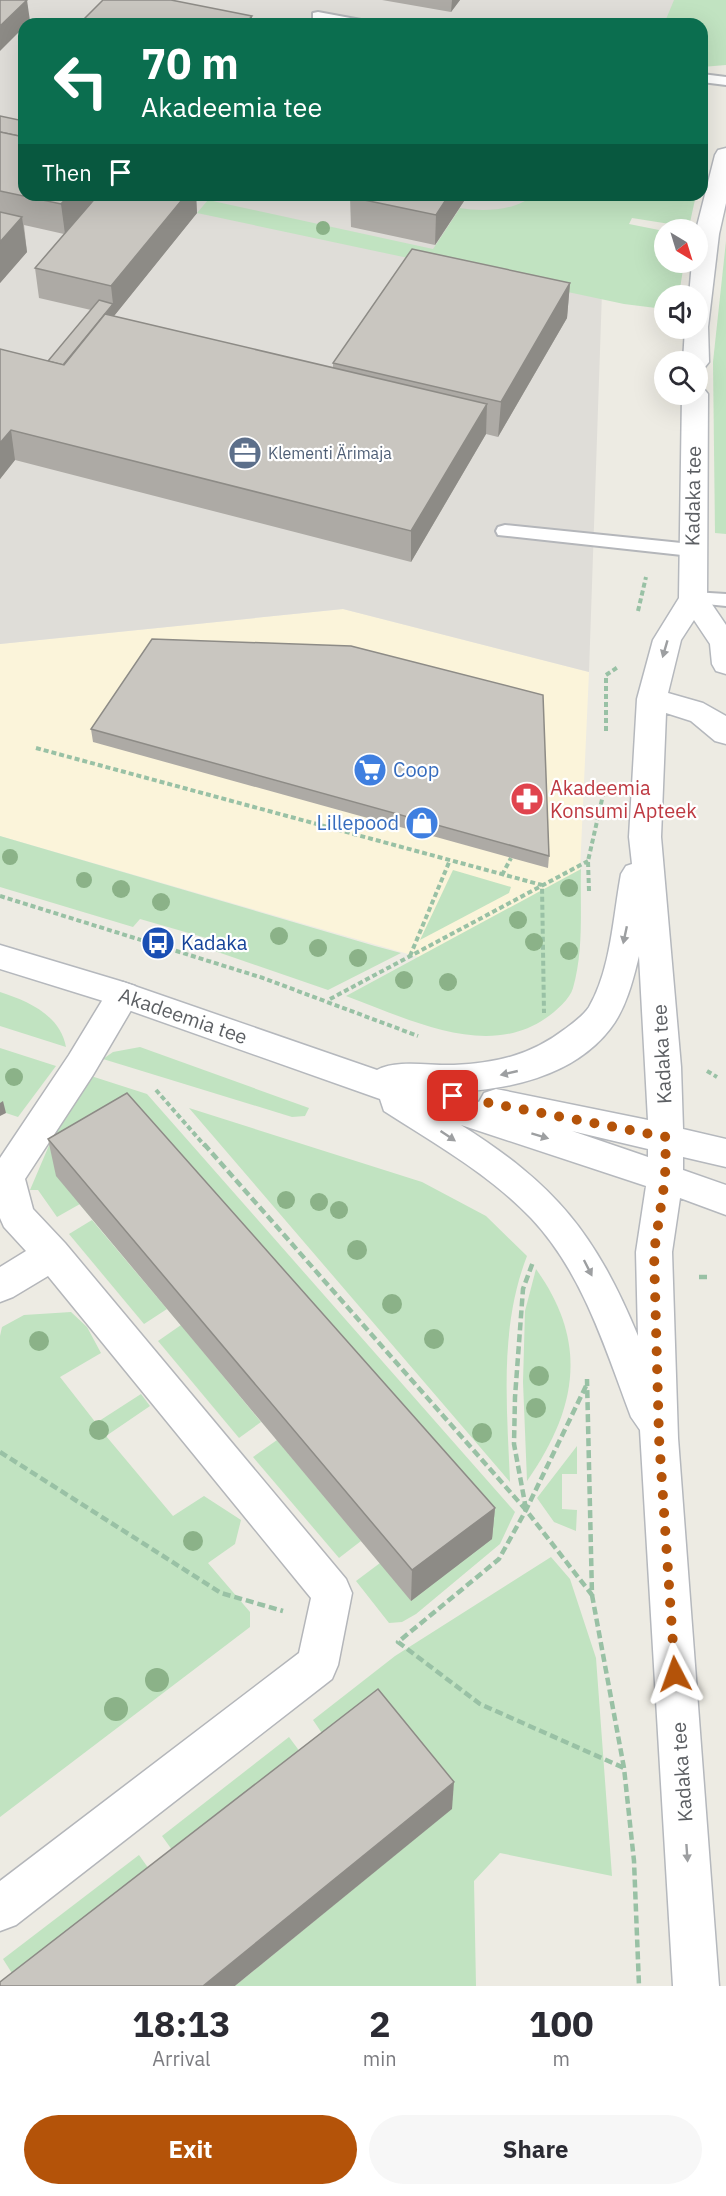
<!DOCTYPE html>
<html lang="en">
<head>
<meta charset="utf-8">
<style>
	body { margin:0; font-family:"IBM Plex Sans",sans-serif; background:#f7f7f7; color:#2b2b33; height:100vh; display:flex; flex-direction:column; font-size:22px; white-space:nowrap }
	* { box-sizing:border-box; margin:0 }
	p { font-size:20px; color:#7c7c81 }
	.icon { flex:none; width:33px; height:33px; fill:none; stroke:currentColor; stroke-width:2; stroke-linecap:round; stroke-linejoin:round }
	.map { position:relative; height:1986px; overflow:hidden }
	.panel { display:flex; flex-direction:column; background:#fff; flex:1 }
	.panel>* { flex:none }
	.guide { position:absolute; left:18px; top:18px; width:690px; height:183px; border-radius:18px; box-shadow:0 6px 24px #0002; background:#0b6e4f; color:#fff; overflow:hidden }
	.needle { width:39px; rotate:142deg }
	.tools { position:absolute; left:654px; top:219px; display:grid; gap:12px }
	.tools a { display:grid; place-items:center; width:54px; height:54px; border-radius:50%; background:#fff; box-shadow:0 6px 24px #0002; font-size:30px }
	.pin { position:absolute; display:grid; place-items:center; width:51px; height:51px; color:#fff; margin:-26px; border-radius:12px; box-shadow:0 3px 9px #0006 }
	.me { position:absolute; width:66px; margin:-33px; rotate:356deg; stroke-linejoin:round; filter:drop-shadow(0 0 4px #0008) }
	.turn { display:flex; align-items:center; gap:21px; height:126px; padding:0 24px; font-size:27px }
	.turn .icon { width:78px; height:78px; stroke-width:2.5 }
	.turn b { display:block; font-size:42px; line-height:51px }
	.then { display:flex; align-items:center; height:57px; padding:0 24px; background:#0003; gap:12px; font-size:22px }
	.eta { display:flex; justify-content:space-evenly; align-items:center; height:102px; text-align:center }
	.eta b { font-size:36px; font-weight:700; line-height:42px }
	.action { display:flex; gap:12px; margin-top:auto; padding:12px 24px }
	.action a { flex:1; height:69px; border-radius:36px; background:#b45309; color:#fff; font-size:24px; font-weight:700; line-height:69px; text-align:center }
	.action a+a { background:#f7f7f7; color:#2b2b33 }
	.map>svg:first-child { display:block }
	.commercial { fill:#fbf4da }
	.industrial { fill:#dfddd8 }
	.green { fill:#c1e3c1 }
	.lines { fill:none; stroke-linecap:round; stroke-linejoin:round }
	.service-casing { stroke:#b4b6ba; stroke-width:4 }
	.minor-casing { stroke:#b4b6ba; stroke-width:3 }
	.secondary-casing { stroke:#b5b8bd; stroke-width:3 }
	.path-far1 { stroke:#99c1a5; stroke-width:4; stroke-dasharray:5 3; stroke-linecap:butt }
	.path { stroke:#99c1a5; stroke-width:4.5; stroke-dasharray:8 4; stroke-linecap:butt }
	.service { fill:#fff; fill-rule:evenodd }
	.minor { fill:#fff; fill-rule:evenodd }
	.secondary { fill:#fff; fill-rule:evenodd }
	.tree { fill:#8bb288 }
	.wall { fill:#adaaa5 }
	.shaded-wall { fill:#8d8b86 }
	.building { fill:#c9c6c0; stroke:#8d8b86; stroke-width:1.5 }
	.oneway { fill:#9d9fa1 }
	.route { stroke:#b45309; stroke-width:10; stroke-dasharray:0 18 }
	.labels { text-anchor:middle; stroke-width:4.5; stroke-linejoin:round; paint-order:stroke }
	.far-service-label { font-size:16px; fill:#4e5e75; stroke:#fff; text-anchor:start }
	.street-label { font-size:20px; fill:#5c5f63; stroke:#fff }
	.shop-label { font-size:20px; fill:#366cbe; stroke:#fff; text-anchor:start }
	.health-label { font-size:20px; fill:#be3a42; stroke:#fff; text-anchor:start }
	.transit-label { font-size:20px; fill:#164399; stroke:#fff; text-anchor:start }
</style>
</head>
<body>
<div class="map">
<svg width="726" height="1986" viewBox="0 0 726 1986">
	<rect width="100%" height="100%" fill="#edebe3"/>
	<polygon class="commercial" points="343,609 589,672 578,915 467,971 0,836 0,644"/>
	<polygon class="industrial" points="0,0 716,0 702,24 24,24 24,195 640,195 602,292 589,672 343,609 0,644"/>
	<g class="green">
		<polygon points="674,0 726,0 726,65 702,67 702,24 664,24"/>
		<path d="M533,195H696L689,227L632,218L629,224L664,231V262L684,263L679,295L664,296V309L624,304L197,213L208,200L433,249L460,208C482,212 517,211 533,195Z"/>
		<polygon points="726,241 726,534 715,533 713,362"/>
		<polygon points="0,836 375,946 401,953 328,990 209,949 213,940 140,919 133,927 0,887"/>
		<path d="M581,869C580,908 584,950 573,988C570,999 556,1011 546,1018C486,1060 407,1018 346,996Z"/>
		<polygon points="453,870 511,887 509,893 420,940"/>
		<path d="M0,992C28,1001 60,1015 66,1047L0,1026Z"/>
		<polygon points="140,1047 309,1108 305,1116 292,1117 103,1059 113,1052"/>
		<polygon points="0,1048 56,1066 18,1117 6,1113 0,1106"/>
		<polygon points="91,1076 147,1094 515,1512 500,1544 416,1614 402,1622 389,1623 356,1581 380,1563 56,1176 80,1204 57,1217 38,1190 30,1190 53,1136"/>
		<path d="M189,1108L422,1182L486,1216L527,1256C499,1328 507,1407 510,1482Z"/>
		<polygon points="92,1220 167,1309 144,1324 69,1234"/>
		<path d="M536,1269C589,1343 577,1409 527,1481L523,1382L525,1311Z"/>
		<polygon points="71,1312 87,1327 101,1353 60,1377 96,1423 141,1394 150,1406 106,1436 173,1516 204,1496 241,1520 235,1544 208,1563 250,1612 250,1627 0,1817 0,1336 2,1327 24,1315"/>
		<polygon points="181,1325 261,1422 239,1438 158,1341"/>
		<polygon points="277,1440 361,1541 339,1558 253,1457"/>
		<polygon points="577,1446 577,1474 562,1474 562,1509 577,1510 576,1531 554,1522 537,1498"/>
		<polygon points="551,1557 570,1579 596,1658 612,1876 500,1853 474,1881 476,1986 235,1986 451,1809 334,1751 313,1720 395,1656"/>
		<polygon points="289,1737 312,1768 185,1868 162,1836"/>
		<polygon points="139,1855 161,1886 20,1986 3,1959"/>
	</g>
	<g class="lines">
		<defs>
			<g id="service">
				<polygon points="318,12 361,20 368,24 338,24 313,19 313,13"/>
				<polygon points="702,74 726,77 726,85 702,82"/>
				<polygon points="505,525 691,544 698,546 700,550 698,554 691,556 498,535 496,531 498,527"/>
				<polygon points="693,592 726,594 726,606 686,602 683,598 686,594"/>
			</g>
			<polygon id="minor" points="123,982 135,986 140,995 93,1075 25,1179 33,1209 65,1243 346,1579 352,1593 338,1665 332,1679 16,1925 0,1931 0,1881 299,1653 311,1598 48,1276 13,1297 0,1302 0,1267 26,1251 4,1227 0,1218 0,1158 69,1055 111,986"/>
			<g id="secondary">
				<polygon points="726,148 726,203 719,234 708,327 709,362 705,367 698,369 698,362 683,362 685,328 698,328 698,296 689,296 692,262 698,262 696,230 715,155 718,150"/>
				<path d="M698,387L704,389L708,394L707,597L726,625V674L716,671L712,664L710,644L694,620L681,640L668,693L703,703L726,716V744L715,741L691,721L666,713L661,837L681,1067L683,1129L726,1139V1167L683,1157V1170L726,1185V1215L680,1198L672,1252L678,1438L719,1986H673L640,1430L631,1417C605,1348 583,1273 531,1218C489,1174 435,1144 384,1111L380,1099L100,1000L0,969V945L120,981L377,1070C397,1059 431,1066 454,1065C497,1063 531,1055 565,1029C573,1023 583,1016 589,1007C611,969 613,917 621,874L626,866L632,864L629,837L637,699L653,640L679,598L682,394H698ZM639,956L648,1120L496,1089L484,1093L479,1102L448,1092C505,1091 573,1077 610,1029C626,1009 633,980 639,956ZM461,1125L646,1186L636,1252L638,1336C595,1233 556,1185 461,1125ZM572,1131L648,1149V1157Z"/>
			</g>
		</defs>
		<use href="#service" class="service-casing"/>
		<use href="#minor" class="minor-casing"/>
		<use href="#secondary" class="secondary-casing"/>
		<g class="path-far1">
			<polyline points="638,611 646,577"/>
			<polyline points="606,731 606,675 618,667"/>
			<polyline points="36,748 542,885 544,1013"/>
			<polyline points="502,875 511,858"/>
			<polyline points="589,891 588,861 603,795"/>
			<polyline points="0,896 263,978 418,1036"/>
			<polyline points="410,956 450,860"/>
			<polyline points="330,999 588,861"/>
			<polyline points="707,1071 717,1077"/>
			<polyline points="156,1090 205,1146"/>
		</g>
		<g class="path">
			<polyline points="204,1144 526,1510 592,1595 587,1379"/>
			<polyline points="699,1277 710,1277"/>
			<polyline points="586,1386 526,1510 499,1559 398,1642 480,1704 624,1768"/>
			<polyline points="0,1452 221,1593 283,1611"/>
			<polyline points="526,1509 514,1444 515,1397 523,1289 533,1262"/>
			<polyline points="592,1595 624,1768 634,1861 639,1986"/>
		</g>
		<use href="#service" class="service"/>
		<use href="#minor" class="minor"/>
		<use href="#secondary" class="secondary"/>
	</g>
	<g class="tree">
		<circle cx="323" cy="228" r="7"/>
		<circle cx="10" cy="857" r="8"/>
		<circle cx="84" cy="880" r="8"/>
		<circle cx="569" cy="888" r="9"/>
		<circle cx="121" cy="889" r="9"/>
		<circle cx="161" cy="902" r="9"/>
		<circle cx="518" cy="920" r="9"/>
		<circle cx="279" cy="936" r="9"/>
		<circle cx="534" cy="942" r="9"/>
		<circle cx="318" cy="948" r="9"/>
		<circle cx="569" cy="951" r="9"/>
		<circle cx="358" cy="958" r="9"/>
		<circle cx="404" cy="980" r="9"/>
		<circle cx="448" cy="982" r="9"/>
		<circle cx="14" cy="1077" r="9"/>
		<circle cx="286" cy="1200" r="9"/>
		<circle cx="319" cy="1202" r="9"/>
		<circle cx="339" cy="1210" r="9"/>
		<circle cx="357" cy="1250" r="10"/>
		<circle cx="392" cy="1304" r="10"/>
		<circle cx="434" cy="1339" r="10"/>
		<circle cx="39" cy="1341" r="10"/>
		<circle cx="539" cy="1376" r="10"/>
		<circle cx="536" cy="1408" r="10"/>
		<circle cx="99" cy="1430" r="10"/>
		<circle cx="482" cy="1433" r="10"/>
		<circle cx="193" cy="1541" r="10"/>
		<circle cx="157" cy="1680" r="12"/>
		<circle cx="116" cy="1709" r="12"/>
	</g>
	<g class="wall">
		<polygon points="382,0 460,0 451,12"/>
		<polygon points="0,116 24,195 196,195 197,213 114,316 333,368 333,363 570,283 567,318 498,437 486,434 411,562 15,460 0,479 0,349 48,361 91,310 39,298 35,268 64,234 24,225 27,252 0,283"/>
		<polygon points="468,195 435,245 351,227 350,197"/>
		<polygon points="91,729 549,856 548,868 93,742"/>
		<polygon points="48,1139 495,1508 492,1539 411,1601 56,1176"/>
	</g>
	<g class="shaded-wall">
		<polygon points="27,0 30,21 27,24 24,24 24,27 0,51 0,26"/>
		<polygon points="452,0 460,0 451,12"/>
		<polygon points="252,16 252,24 245,24"/>
		<polygon points="69,195 99,195 65,234 61,204"/>
		<polygon points="186,195 196,195 197,213 114,316 51,379 113,304 111,286"/>
		<polygon points="449,195 468,195 435,245 436,215"/>
		<polygon points="22,217 27,252 0,283 0,242"/>
		<polygon points="570,283 567,318 498,437 501,402"/>
		<polygon points="487,404 486,434 411,562 411,531"/>
		<polygon points="11,430 15,460 0,479 0,443"/>
		<polygon points="3,1101 6,1113 0,1116 0,1103"/>
		<polygon points="495,1508 492,1539 411,1601 412,1570"/>
		<polygon points="454,1782 452,1809 235,1986 203,1986"/>
	</g>
	<g class="building">
		<polygon points="0,0 27,0 0,26"/>
		<polygon points="103,0 171,0 252,16 245,24 79,24"/>
		<polygon points="0,116 24,121 24,137 0,132"/>
		<polygon points="0,132 24,137 24,195 69,195 61,204 0,191"/>
		<polygon points="98,195 186,195 111,286 35,268"/>
		<polygon points="352,195 449,195 436,215 350,197"/>
		<polygon points="0,212 22,217 0,242"/>
		<polygon points="412,249 570,283 501,402 333,363"/>
		<polygon points="99,300 113,304 63,365 48,361"/>
		<polygon points="105,314 487,404 411,531 11,430 0,443 0,349 64,365"/>
		<polygon points="152,639 351,646 543,695 549,856 91,729"/>
		<polygon points="127,1093 495,1508 412,1570 48,1139"/>
		<polygon points="378,1689 454,1782 203,1986 0,1986 0,1982"/>
	</g>
	<defs><path id="oneway-solid" d="M-6-.8H1V-3.2L6.5 0L1 3.2V.8H-6Z" transform="scale(1.5)"/></defs>
	<g class="oneway">
		<use href="#oneway-solid" transform="translate(665 649) rotate(106)"/>
		<use href="#oneway-solid" transform="translate(625 935) rotate(102)"/>
		<use href="#oneway-solid" transform="translate(509 1073) rotate(167)"/>
		<use href="#oneway-solid" transform="translate(448 1136) rotate(34)"/>
		<use href="#oneway-solid" transform="translate(540 1136) rotate(17)"/>
		<use href="#oneway-solid" transform="translate(588 1268) rotate(63)"/>
		<use href="#oneway-solid" transform="translate(687 1853) rotate(86)"/>
	</g>
	<g class="lines">
		<polyline class="route" points="453,1096 666,1137 665,1179 654,1252 659,1438 675,1674"/>
	</g>
	<defs>
		<symbol id="office-disc" viewBox="-11 -11 22 22"><circle r="9.5" fill="#5c6f8a" stroke="#fff"/><path d="M-6-3h4V-5.5h4V-3h4V5H-6ZM-1-4.5V-3h2v-1.5ZM-6 0V1H6V0Z" fill="#fff"/></symbol>
		<symbol id="supermarket-disc" viewBox="-11 -11 22 22"><circle r="9.5" fill="#3f7fe0" stroke="#fff"/><path d="M-6-5.5h2.5l.6 2H6L4.5 2H-2.5L-4.4-4H-6ZM-1.5 3.2a1.3 1.3 0 1 0 .1 0ZM3 3.2a1.3 1.3 0 1 0 .1 0Z" fill="#fff"/></symbol>
		<symbol id="pharmacy-disc" viewBox="-11 -11 22 22"><circle r="9.5" fill="#e0444e" stroke="#fff"/><path d="M-2-6h4v4h4v4h-4v4h-4v-4h-4v-4h4Z" fill="#fff"/></symbol>
		<symbol id="shop-disc" viewBox="-11 -11 22 22"><circle r="9.5" fill="#3f7fe0" stroke="#fff"/><path d="M-5-2.5h2.3a2.7 3.5 0 0 1 5.4 0H5L5.5 6h-11ZM-1.5-2.5h3a1.5 2.3 0 0 0-3 0Z" fill="#fff"/></symbol>
		<symbol id="bus-disc" viewBox="-11 -11 22 22"><circle r="9.5" fill="#1a4fb4" stroke="#fff"/><path d="M-5-6H5V4H4V6H2V4H-2V6H-4V4H-5ZM-3.5-4V0h7V-4ZM-3.5 1.2v1.5H-2V1.2ZM2 1.2v1.5H3.5V1.2Z" fill="#fff"/></symbol>
	</defs>
	<g fill-rule="evenodd">
		<use href="#office-disc" x="226" y="434" width="38" height="38"/>
		<use href="#supermarket-disc" x="351" y="751" width="38" height="38"/>
		<use href="#pharmacy-disc" x="508" y="780" width="38" height="38"/>
		<use href="#shop-disc" x="403" y="804" width="38" height="38"/>
		<use href="#bus-disc" x="139" y="924" width="38" height="38"/>
	</g>
	<g class="labels">
		<g class="far-service-label">
			<text x="268" y="459">Klementi Ärimaja</text>
		</g>
		<g class="street-label">
			<text transform="translate(693 496) rotate(-89)" y="7">Kadaka tee</text>
			<text transform="translate(183 1016) rotate(19)" y="7">Akadeemia tee</text>
			<text transform="translate(662 1054) rotate(-93)" y="7">Kadaka tee</text>
			<text transform="translate(682 1772) rotate(-94)" y="7">Kadaka tee</text>
		</g>
		<g class="shop-label">
			<text x="393" y="777">Coop</text>
			<text x="399" y="830" text-anchor="end">Lillepood</text>
		</g>
		<g class="health-label">
			<text x="550" y="795">Akadeemia<tspan x="550" dy="23">Konsumi Apteek</tspan></text>
		</g>
		<g class="transit-label">
			<text x="181" y="950">Kadaka</text>
		</g>
	</g>
</svg>
<div class="tools">
<a><svg class="needle" viewBox="-14 -14 28 28"><path d="M0-13l5 13h-10z" fill="#e53935"/><path d="M0 13l5-13h-10z" fill="#7c7c81"/></svg></a>
<a><svg class="icon" aria-label="sound" viewBox="0 0 24 24"><path d="M4 9h4l5-4v14l-5-4H4zM17 9q2 3 0 6"/></svg></a>
<a><svg class="icon" aria-label="search" viewBox="0 0 24 24"><circle cx="10" cy="10" r="6"/><path d="M15 15l6 6"/></svg></a>
</div>
<div class="pin" style="left:453px;top:1096px;background:#d93025"><svg class="icon" aria-label="arrive" viewBox="0 0 24 24"><path d="M6 21V4h12l-3 4 3 4H6"/></svg></div>
<svg class="me" style="left:675px;top:1674px" viewBox="-20 -20 40 40"><path d="M0-17L14 15 0 8-14 15z" fill="#b45309" stroke="#fff" stroke-width="4"/></svg>
<div class="guide">
<div class="turn"><svg class="icon" aria-label="left" viewBox="0 0 24 24"><path d="M17 20v-9H6M10 6l-5 5 5 5"/></svg><div><b>70 m</b>Akadeemia tee</div></div>
<div class="then">Then<svg class="icon" aria-label="arrive" viewBox="0 0 24 24"><path d="M6 21V4h12l-3 4 3 4H6"/></svg></div>
</div>
</div>
<section class="panel">
<div class="eta">
<div><b>18:13</b><p>Arrival</p></div>
<div><b>2</b><p>min</p></div>
<div><b>100</b><p>m</p></div>
</div>
<div class="action"><a>Exit</a><a>Share</a></div>
</section>
</body>
</html>
